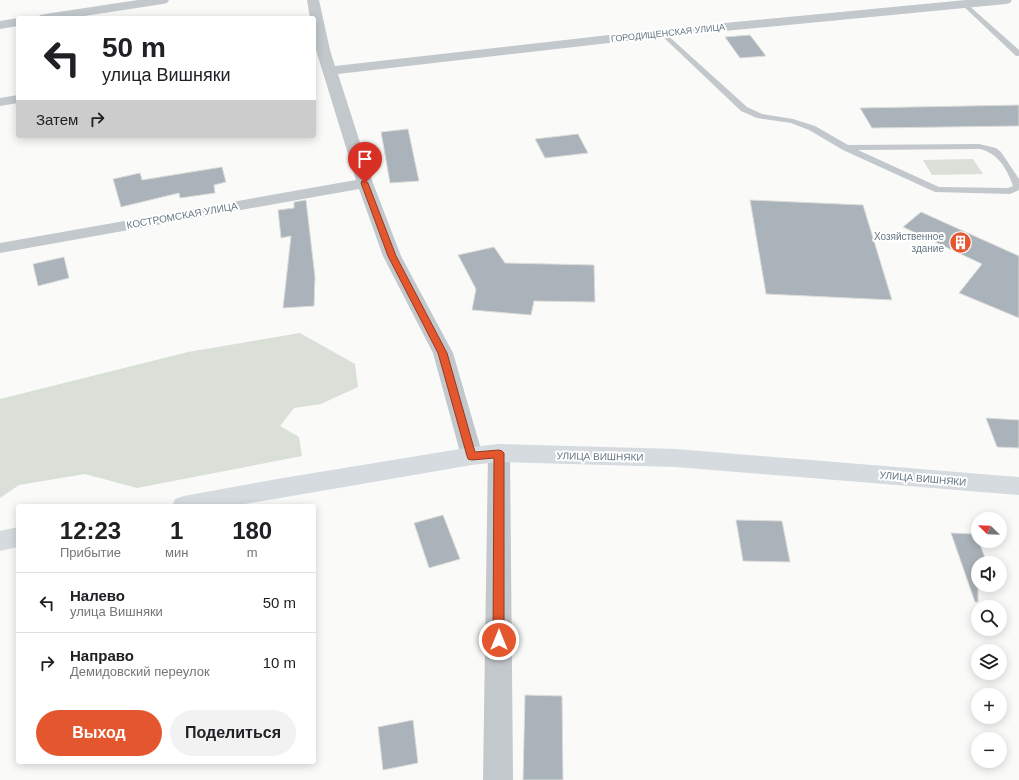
<!DOCTYPE html>
<html lang="ru">
<head>
<meta charset="utf-8">
<style>
	body { margin:0; font-family:Helvetica,sans-serif; background:#f2f2f2; color:#202124; height:100vh; display:flex; flex-direction:column; font-size:15px; white-space:nowrap }
	* { box-sizing:border-box; margin:0 }
	p { font-size:13px; color:#757577 }
	.icon { flex:none; width:22px; height:22px; fill:none; stroke:currentColor; stroke-width:2; stroke-linecap:round; stroke-linejoin:round }
	.map { position:relative; flex:1; overflow:hidden }
	.drawer { position:absolute; left:16px; top:504px; width:300px; height:260px; display:flex; flex-direction:column; background:#fff; border-radius:4px; box-shadow:0 2px 10px #0003 }
	.drawer>* { flex:none }
	.banner { position:absolute; left:16px; top:16px; width:300px; height:122px; border-radius:4px; box-shadow:0 2px 10px #0003; background:#fff; color:#202124; overflow:hidden }
	.needle { width:26px; rotate:293deg }
	.buttons { position:absolute; left:971px; top:512px; display:grid; gap:8px }
	.buttons a { display:grid; place-items:center; width:36px; height:36px; border-radius:50%; background:#fff; box-shadow:0 2px 10px #0003; font-size:20px }
	.pin { position:absolute; display:grid; place-items:center; width:34px; height:34px; color:#fff; margin:-41px -17px; border-radius:50% 50% 50% 0; rotate:-45deg; box-shadow:0 0 4px #0007 }
	.pin .icon { rotate:45deg }
	.me { position:absolute; width:44px; margin:-22px; rotate:0deg; stroke-linejoin:round; filter:drop-shadow(0 0 3px #0008) }
	.turn { display:flex; align-items:center; gap:14px; height:84px; padding:0 20px; font-size:18px }
	.turn .icon { width:52px; height:52px; stroke-width:2.5 }
	.turn b { display:block; font-size:28px; line-height:34px }
	.then { display:flex; align-items:center; height:38px; padding:0 20px; background:#0003; gap:8px; font-size:15px }
	.eta { display:flex; justify-content:space-evenly; align-items:center; height:68px; text-align:center }
	.eta b { font-size:24px; font-weight:800; line-height:28px }
	.action { display:flex; gap:8px; margin-top:auto; padding:8px 20px }
	.action a { flex:1; height:46px; border-radius:24px; background:#e4572e; color:#fff; font-size:16px; font-weight:800; line-height:46px; text-align:center }
	.action a+a { background:#f2f2f2; color:#202124 }
	ul { padding:0; list-style:none }
	li { display:flex; align-items:center; gap:12px; height:60px; padding:0 20px; border-top:1px solid #e0e0e0 }
	li div { flex:1 }
	li b { display:block; font-size:15px }
	li em { font-style:normal }
	.map>svg:first-child { display:block }
	.green { fill:#dadfd7 }
	.building { fill:#aab3b9; stroke:#dcdcda }
	.lines { fill:none; stroke-linecap:round; stroke-linejoin:round }
	.lane { fill:#c3c8cc; fill-rule:evenodd }
	.street { fill:#c3c8cc; fill-rule:evenodd }
	.secondary { fill:#d6dbdf; fill-rule:evenodd }
	.route { fill:#e4572e; stroke:#94391e }
	.labels { text-anchor:middle; stroke-width:4; stroke-linejoin:round; paint-order:stroke }
	.far-street-label { font-size:9px; fill:#657683; stroke:#fff }
	.street-label { font-size:10px; fill:#657683; stroke:#fff }
	.poi-label { font-size:10px; fill:#657683; stroke:#fff; text-anchor:end }
</style>
</head>
<body>
<div class="map">
<svg width="1019" height="780" viewBox="0 0 1019 780">
	<rect width="100%" height="100%" fill="#fafaf8"/>
	<g class="green">
		<polygon points="973,159 983,174 932,175 923,160"/>
		<polygon points="300,333 355,364 358,387 321,404 294,408 280,426 299,437 302,456 137,488 85,474 19,485 0,498 0,399 188,352"/>
	</g>
	<g class="building">
		<polygon points="750,35 766,56 740,58 725,37"/>
		<polygon points="1019,105 1019,126 872,128 860,108"/>
		<polygon points="408,129 419,181 390,183 381,132"/>
		<polygon points="578,134 588,153 545,158 535,139"/>
		<polygon points="222,167 226,182 214,185 215,193 180,198 179,193 121,207 113,179 140,173 142,180"/>
		<polygon points="306,200 315,277 314,306 283,308 291,236 281,238 278,210 294,208 294,202"/>
		<polygon points="750,200 863,205 892,300 766,294"/>
		<polygon points="921,212 1019,256 1019,318 959,293 982,264 903,227"/>
		<polygon points="494,247 505,263 594,265 595,302 534,301 531,315 472,310 476,289 458,255"/>
		<polygon points="64,257 69,278 38,286 33,264"/>
		<polygon points="986,418 1019,420 1019,448 997,447"/>
		<polygon points="443,515 460,559 429,568 414,523"/>
		<polygon points="736,520 782,521 790,562 743,561"/>
		<polygon points="951,533 976,534 987,563 978,563 978,602 975,602"/>
		<polygon points="525,695 562,696 563,780 523,780"/>
		<polygon points="413,720 418,763 383,770 378,727"/>
	</g>
	<g class="lines">
		<g class="lane">
			<polygon points="962,3 966,3 1019,50 1019,56 1016,56 962,5"/>
			<path d="M662,31L664,32L747,107L762,114L793,119L815,126L848,145L979,144L996,148L1001,152L1019,179V190L1010,194L935,192L843,150L809,130L791,123L757,118L741,111L660,34L658,33ZM980,149C999,154 1007,169 1013,186L1008,188L939,187L858,150Z"/>
		</g>
		<g class="street">
			<polygon points="138,0 169,0 167,3 163,4 71,18 38,18 40,15 45,14"/>
			<polygon points="307,0 319,0 330,50 335,66 662,29 966,0 1012,0 1010,3 1006,4 662,37 338,74 373,183 401,256 453,353 483,456 480,462 472,464 464,462 461,456 433,353 383,256 359,189 0,253 0,243 356,180 316,50 314,39 314,18 310,18"/>
			<polygon points="18,18 18,26 0,29 0,21"/>
			<polygon points="18,95 18,103 0,106 0,98"/>
			<polygon points="499,445 507,447 510,453 513,780 483,780 488,453 491,447"/>
		</g>
		<g class="secondary">
			<polygon points="499,444 676,449 1019,477 1019,495 676,467 499,462 472,465 233,506 172,506 175,499 184,496 277,479 472,447"/>
			<polygon points="18,527 18,547 0,551 0,531"/>
		</g>
	</g>
	<polygon class="route" points="362,181 365,181 368,183 396,256 447,353 475,452 499,450 502,451 504,453 504,640 503,644 499,645 495,644 493,640 494,458 472,460 468,459 467,456 438,353 388,256 361,183"/>
	<defs>
		<symbol id="building-disc" viewBox="-11 -11 22 22"><circle r="9.5" fill="#e4572e" stroke="#fff"/><path d="M-4-6H4V6H1V3H-1V6H-4ZM-2.5-4.3h1.7v1.8h-1.7ZM.8-4.3h1.7v1.8H.8ZM-2.5-1h1.7V.8h-1.7ZM.8-1h1.7V.8H.8Z" fill="#fff"/></symbol>
	</defs>
	<g fill-rule="evenodd">
		<use href="#building-disc" x="948" y="230" width="25" height="25"/>
	</g>
	<g class="labels">
		<g class="far-street-label">
			<text transform="translate(668 33) rotate(-6)" y="3">ГОРОДИЩЕНСКАЯ УЛИЦА</text>
		</g>
		<g class="street-label">
			<text transform="translate(182 215) rotate(-10)" y="4">КОСТРОМСКАЯ УЛИЦА</text>
			<text transform="translate(600 456) rotate(1)" y="4">УЛИЦА ВИШНЯКИ</text>
			<text transform="translate(923 478) rotate(5)" y="4">УЛИЦА ВИШНЯКИ</text>
		</g>
		<g class="poi-label">
			<text x="944" y="240">Хозяйственное<tspan x="944" dy="12">здание</tspan></text>
		</g>
	</g>
</svg>
<div class="buttons">
<a><svg class="needle" viewBox="-14 -14 28 28"><path d="M0-13l5 13h-10z" fill="#e53935"/><path d="M0 13l5-13h-10z" fill="#757577"/></svg></a>
<a><svg class="icon" aria-label="sound" viewBox="0 0 24 24"><path d="M4 9h4l5-4v14l-5-4H4zM17 9q2 3 0 6"/></svg></a>
<a><svg class="icon" aria-label="search" viewBox="0 0 24 24"><circle cx="10" cy="10" r="6"/><path d="M15 15l6 6"/></svg></a>
<a><svg class="icon" aria-label="layers" viewBox="0 0 24 24"><path d="M12 4l9 5-9 5-9-5zM3 14l9 5 9-5"/></svg></a>
<a>+</a>
<a>−</a>
</div>
<div class="pin" style="left:365px;top:183px;background:#d93025"><svg class="icon" aria-label="arrive" viewBox="0 0 24 24"><path d="M6 21V4h12l-3 4 3 4H6"/></svg></div>
<svg class="me" style="left:499px;top:640px" viewBox="-20 -20 40 40"><circle r="17" fill="#e4572e" stroke="#fff" stroke-width="3"/><path d="M0-11L8 9 0 5-8 9z" fill="#fff"/></svg>
<div class="banner">
<div class="turn"><svg class="icon" aria-label="left" viewBox="0 0 24 24"><path d="M17 20v-9H6M10 6l-5 5 5 5"/></svg><div><b>50 m</b>улица Вишняки</div></div>
<div class="then">Затем<svg class="icon" aria-label="right" viewBox="0 0 24 24"><path d="M7 20v-9h11M14 6l5 5-5 5"/></svg></div>
</div>
<section class="drawer">
<div class="eta">
<div><b>12:23</b><p>Прибытие</p></div>
<div><b>1</b><p>мин</p></div>
<div><b>180</b><p>m</p></div>
</div>
<ul>
<li><svg class="icon" aria-label="left" viewBox="0 0 24 24"><path d="M17 20v-9H6M10 6l-5 5 5 5"/></svg><div><b>Налево</b><p>улица Вишняки</p></div><em>50 m</em></li>
<li><svg class="icon" aria-label="right" viewBox="0 0 24 24"><path d="M7 20v-9h11M14 6l5 5-5 5"/></svg><div><b>Направо</b><p>Демидовский переулок</p></div><em>10 m</em></li>
</ul>
<div class="action"><a>Выход</a><a>Поделиться</a></div>
</section>
</div>
</body>
</html>
